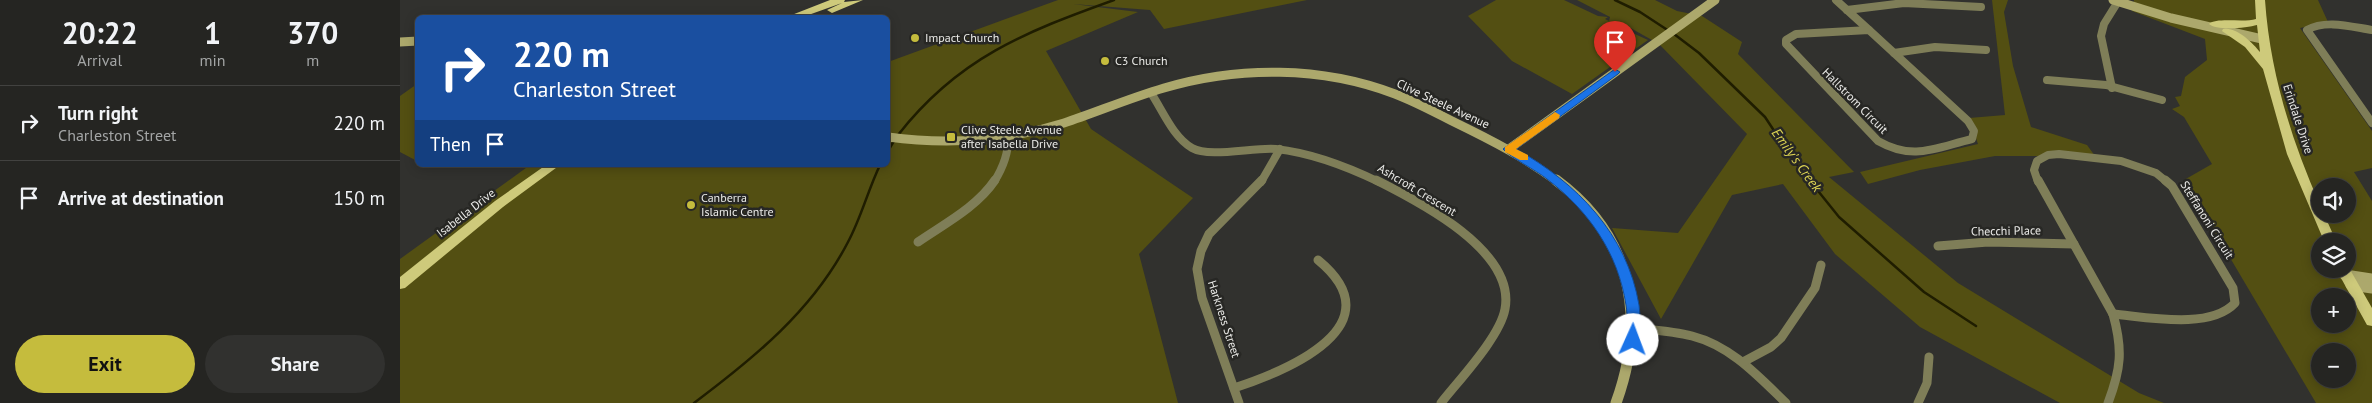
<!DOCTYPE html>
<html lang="en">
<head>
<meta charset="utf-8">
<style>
	body { margin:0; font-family:"PT Sans",sans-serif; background:#31312f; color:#f1f3f6; height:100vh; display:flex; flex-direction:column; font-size:19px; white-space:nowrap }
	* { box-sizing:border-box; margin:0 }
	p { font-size:16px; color:#a3a5a5 }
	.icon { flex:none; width:28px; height:28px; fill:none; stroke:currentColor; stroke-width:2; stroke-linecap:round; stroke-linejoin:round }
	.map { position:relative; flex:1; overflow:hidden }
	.sheet { display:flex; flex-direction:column; background:#252522; width:400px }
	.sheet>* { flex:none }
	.top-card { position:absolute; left:15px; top:15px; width:475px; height:152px; border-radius:8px; box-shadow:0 2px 12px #0003,0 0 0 1px #424240; background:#1a4fa0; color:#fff; overflow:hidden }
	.tools { position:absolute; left:1911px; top:178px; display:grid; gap:10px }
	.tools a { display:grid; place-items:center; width:45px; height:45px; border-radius:50%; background:#252522; box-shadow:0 2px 12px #0003,0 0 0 1px #424240; font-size:25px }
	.pin { position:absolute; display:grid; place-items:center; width:42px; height:42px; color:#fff; margin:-51px -21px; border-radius:50% 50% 50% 0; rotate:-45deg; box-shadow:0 0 5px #0007 }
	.pin .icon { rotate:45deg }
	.me { position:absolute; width:55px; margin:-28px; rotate:2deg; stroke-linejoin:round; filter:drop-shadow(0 0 4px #0008) }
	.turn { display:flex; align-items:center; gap:18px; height:105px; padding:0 15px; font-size:22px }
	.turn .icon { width:65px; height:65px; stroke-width:2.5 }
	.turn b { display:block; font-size:35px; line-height:42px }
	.then { display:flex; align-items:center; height:48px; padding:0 15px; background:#0003; gap:10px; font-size:19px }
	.eta { display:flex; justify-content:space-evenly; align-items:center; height:85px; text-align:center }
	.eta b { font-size:30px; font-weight:600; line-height:35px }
	.cta { display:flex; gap:10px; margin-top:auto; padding:10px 15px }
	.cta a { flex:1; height:58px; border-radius:30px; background:#c5bc3d; color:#111; font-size:20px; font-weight:600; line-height:58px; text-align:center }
	.cta a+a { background:#31312f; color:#f1f3f6 }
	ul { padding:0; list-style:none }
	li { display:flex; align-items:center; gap:15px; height:75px; padding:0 15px; border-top:1px solid #424240 }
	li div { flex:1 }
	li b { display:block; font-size:19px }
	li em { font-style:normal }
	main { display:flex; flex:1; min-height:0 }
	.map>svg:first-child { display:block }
	.green { fill:#534f12; fill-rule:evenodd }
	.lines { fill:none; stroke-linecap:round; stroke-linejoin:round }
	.stream { stroke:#1f1d00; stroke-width:2.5 }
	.street-far1 { stroke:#7f7e58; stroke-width:8 }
	.street { stroke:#7f7e58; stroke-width:9 }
	.secondary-far1 { stroke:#aca86c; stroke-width:9 }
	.secondary { stroke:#aca86c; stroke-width:11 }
	.primary { fill:#ceca7b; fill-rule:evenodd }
	.route { fill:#1a73e8; stroke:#114b97 }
	.slow { fill:#f59e0b }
	.poi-dot { fill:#c5bc3d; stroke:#272724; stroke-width:2 }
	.labels { text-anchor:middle; stroke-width:5; stroke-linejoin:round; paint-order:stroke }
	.poi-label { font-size:12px; fill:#ebebe8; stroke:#272724; text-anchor:start }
	.street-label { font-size:12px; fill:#ebebe8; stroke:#272724 }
	.water-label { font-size:14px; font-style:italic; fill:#ddd453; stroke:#272724 }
</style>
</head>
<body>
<main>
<section class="sheet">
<div class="eta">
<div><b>20:22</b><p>Arrival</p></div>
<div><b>1</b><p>min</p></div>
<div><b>370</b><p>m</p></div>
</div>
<ul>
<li><svg class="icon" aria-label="right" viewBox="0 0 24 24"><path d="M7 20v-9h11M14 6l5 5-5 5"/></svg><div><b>Turn right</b><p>Charleston Street</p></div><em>220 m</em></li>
<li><svg class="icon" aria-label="arrive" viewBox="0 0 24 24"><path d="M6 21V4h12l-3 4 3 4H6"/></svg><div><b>Arrive at destination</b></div><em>150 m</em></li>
</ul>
<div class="cta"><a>Exit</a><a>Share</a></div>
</section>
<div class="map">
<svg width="1972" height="403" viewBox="0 0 1972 403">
	<rect width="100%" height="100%" fill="#31312e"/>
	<g class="green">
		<polygon points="658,0 907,0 764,29 750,10 673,4 738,12 646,51 691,129 793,198 739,254 778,403 0,403 0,259 130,165 488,165 488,62"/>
		<polygon points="1096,0 1164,0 1198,16 1208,17 1205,19 1209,21 1210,17 1177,0 1255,0 1277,11 1302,16 1342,42 1338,54 1454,172 1429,177 1558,283 1739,393 1764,403 1660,403 1520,327 1435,254 1383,184 1332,195 1261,319 1212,228 1278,233 1347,134 1259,44 1227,26 1226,30 1248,40 1172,94 1112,61 1068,16"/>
		<polygon points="1592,0 1608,0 1604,12 1613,66 1631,127 1687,145 1695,156 1595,156 1520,170 1468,184 1460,172 1578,144 1569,118 1605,115"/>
		<path d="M1734,0H1918L1928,22L1900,28L1972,131V168L1954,172L1972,201V403H1916L1784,180L1812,164L1784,117L1772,109L1780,106L1775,97L1781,96L1785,77L1807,60L1805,39L1732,11ZM1920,186H1948V214H1920ZM1920,241H1948V269H1920ZM1920,296H1948V324H1920ZM1920,351H1948V379H1920Z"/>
		<polygon points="17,84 17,161 0,152 0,96"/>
	</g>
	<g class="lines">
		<g class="stream">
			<polyline points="1215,0 1240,12 1269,31"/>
			<polyline points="1274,34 1299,53 1365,117 1394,161 1439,217 1524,292 1576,326"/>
			<path d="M498,135C558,58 625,32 714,0"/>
			<polyline points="488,151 495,139"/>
			<path d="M294,403C354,358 413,310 448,242C461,218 468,190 480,165"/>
		</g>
		<g class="street-far1">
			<polyline points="1436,0 1469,30"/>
			<polyline points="1447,10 1504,3 1581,7"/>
			<path d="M1469,30L1568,121L1574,131L1572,139C1535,148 1513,161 1478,141L1386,44V40L1396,34Z"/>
			<path d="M1972,30C1952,27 1926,19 1907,30L1972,123"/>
			<polyline points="1494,53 1535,47 1586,50"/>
			<polyline points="1647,80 1706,85 1762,100"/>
			<polyline points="1712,88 1701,36 1704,24 1719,0"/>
			<path d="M751,93C763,111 773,137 792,148C809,158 854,147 876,149C912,153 946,166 979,182"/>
			<path d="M594,182C604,166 608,153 609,135"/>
			<polyline points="861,182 880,149"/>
			<polyline points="1638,182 1634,170 1637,161 1648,155 1659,154 1721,161 1756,173 1767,182"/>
		</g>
		<g class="street">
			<path d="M976,180C1020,202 1116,251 1105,309C1100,337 1059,380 1041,403"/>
			<polyline points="1638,180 1713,314"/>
			<path d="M518,242C544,224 577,207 595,180"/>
			<polyline points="1538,246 1588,242 1674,244"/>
			<path d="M1713,314C1747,317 1810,330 1835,303L1833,288L1772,186L1765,180"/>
			<path d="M1234,328C1253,330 1273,331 1292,336C1331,346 1358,376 1386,403"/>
			<polyline points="1343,362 1371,347 1381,338 1415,288 1421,265"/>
			<path d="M834,388C889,370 997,325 918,260"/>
			<polyline points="839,403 802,298 797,269 801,251 809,234 862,180"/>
			<polyline points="1518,403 1527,383 1529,357"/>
			<path d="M1708,403C1721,369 1723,350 1713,314"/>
		</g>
		<g class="secondary-far1">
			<polyline points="1713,0 1771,18 1862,39"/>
			<polyline points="0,42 18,41"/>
			<path d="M488,137C547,145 607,141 664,123C697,112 730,98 764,88C838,66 922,66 995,94C1016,102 1036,113 1056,123C1091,140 1126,158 1158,182"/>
			<polyline points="1109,149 1315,0"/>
		</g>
		<g class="secondary">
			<path d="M1156,180C1232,236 1247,318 1216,403"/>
			<polyline points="1945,275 1972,279"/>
			<polyline points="1951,285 1972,288"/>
		</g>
		<g class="primary">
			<polygon points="430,0 445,0 444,2 463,0 432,13 427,10 442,3 400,18 384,18"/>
			<path d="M1855,0H1865C1870,72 1891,139 1920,205V214H1924L1936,241H1924L1887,154L1863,69L1845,47L1822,31L1823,29C1836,26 1853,43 1860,52L1857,25C1847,28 1816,31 1809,24C1816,17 1844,23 1856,19Z"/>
			<polygon points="146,165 160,165 103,207 5,288 0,289 0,277 95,201"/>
			<polygon points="1948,266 1972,308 1972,326 1967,325 1936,269 1948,269"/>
		</g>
	</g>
	<path class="route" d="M1215,69L1220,72L1218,74L1116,149C1177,183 1227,234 1239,305C1241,316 1239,328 1239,340L1233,345L1226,340C1226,328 1228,316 1226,305C1218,253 1189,211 1147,179C1136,170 1111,158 1103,149Z"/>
	<polygon class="slow" points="1155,112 1160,115 1159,118 1116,149 1128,155 1128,160 1120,160 1105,152 1105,147"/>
	<g class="poi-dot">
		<circle cx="515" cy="38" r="5"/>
		<circle cx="705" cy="61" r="5"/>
		<rect x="546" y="132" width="10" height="10" rx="2.5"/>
		<circle cx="291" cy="205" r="5"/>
	</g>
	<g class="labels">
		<g class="poi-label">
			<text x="525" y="42">Impact Church</text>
			<text x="715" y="65">C3 Church</text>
			<text x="561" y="134">Clive Steele Avenue<tspan x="561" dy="14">after Isabella Drive</tspan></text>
			<text x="301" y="202">Canberra<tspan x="301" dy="14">Islamic Centre</tspan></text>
		</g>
		<g class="street-label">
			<text transform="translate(1455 101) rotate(45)" y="4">Hallstrom Circuit</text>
			<text transform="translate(1043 104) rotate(25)" y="4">Clive Steele Avenue</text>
			<text transform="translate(1898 119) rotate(72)" y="4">Erindale Drive</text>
			<text transform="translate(1017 190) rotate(31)" y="4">Ashcroft Crescent</text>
			<text transform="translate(66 213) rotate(-38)" y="4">Isabella Drive</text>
			<text transform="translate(1807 220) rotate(58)" y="4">Steffanoni Circuit</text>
			<text transform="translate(1606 231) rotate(-1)" y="4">Checchi Place</text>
			<text transform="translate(824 319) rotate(72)" y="4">Harkness Street</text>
		</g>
		<g class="water-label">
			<text transform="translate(1397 160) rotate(54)" y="5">Emily's Creek</text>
		</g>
	</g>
</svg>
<div class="tools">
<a><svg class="icon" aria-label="sound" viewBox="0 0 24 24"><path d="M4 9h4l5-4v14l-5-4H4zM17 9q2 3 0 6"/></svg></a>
<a><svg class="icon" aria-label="layers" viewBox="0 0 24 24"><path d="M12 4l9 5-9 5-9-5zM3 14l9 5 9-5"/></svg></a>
<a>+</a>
<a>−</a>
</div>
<div class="pin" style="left:1215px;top:72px;background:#d93025"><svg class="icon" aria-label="arrive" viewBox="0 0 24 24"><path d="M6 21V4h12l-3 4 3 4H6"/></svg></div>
<svg class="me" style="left:1233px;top:340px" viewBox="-20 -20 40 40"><circle r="19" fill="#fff"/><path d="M0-13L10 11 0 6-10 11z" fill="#1a73e8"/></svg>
<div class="top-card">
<div class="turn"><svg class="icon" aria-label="right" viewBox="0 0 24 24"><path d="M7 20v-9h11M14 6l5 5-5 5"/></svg><div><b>220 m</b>Charleston Street</div></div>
<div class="then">Then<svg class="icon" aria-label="arrive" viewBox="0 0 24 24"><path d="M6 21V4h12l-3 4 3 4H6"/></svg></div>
</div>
</div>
</main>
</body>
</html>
